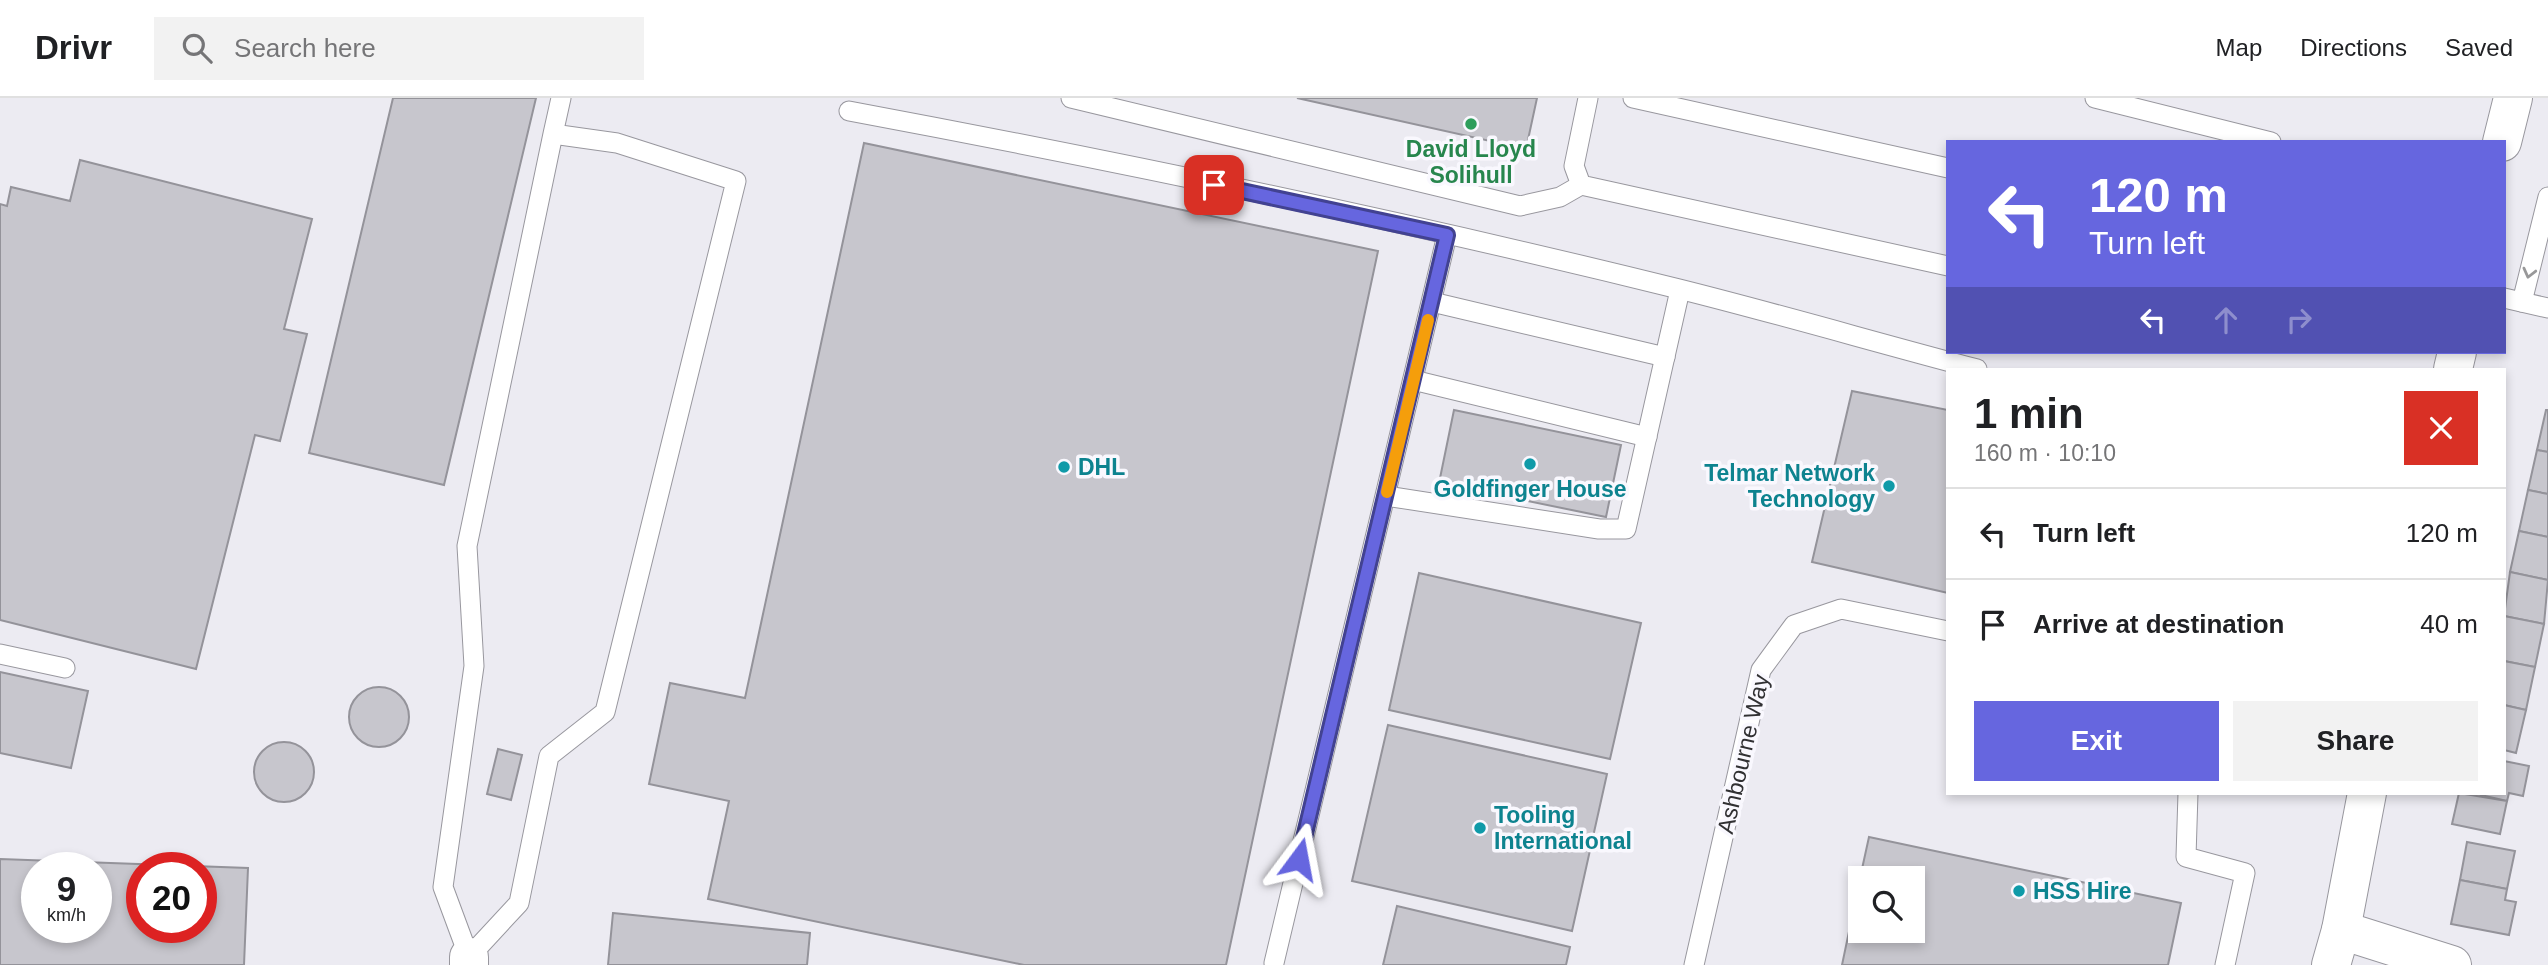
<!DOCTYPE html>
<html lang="en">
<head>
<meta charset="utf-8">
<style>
	body { margin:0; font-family:Arial,sans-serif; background:#f2f2f2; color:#202124; height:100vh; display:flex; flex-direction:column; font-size:26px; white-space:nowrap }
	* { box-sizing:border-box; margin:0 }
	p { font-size:23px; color:#757577 }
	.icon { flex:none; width:38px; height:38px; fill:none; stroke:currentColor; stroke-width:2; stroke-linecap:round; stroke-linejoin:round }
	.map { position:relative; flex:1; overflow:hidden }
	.side { position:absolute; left:1946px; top:270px; width:560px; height:427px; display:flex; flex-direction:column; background:#fff; border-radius:0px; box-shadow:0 4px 10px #0003 }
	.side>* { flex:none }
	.guide { position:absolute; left:1946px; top:42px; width:560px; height:214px; border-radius:0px; box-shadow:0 4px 10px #0003; background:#6666df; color:#fff; overflow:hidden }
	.tools { position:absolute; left:1848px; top:768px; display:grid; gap:14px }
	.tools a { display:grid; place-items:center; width:77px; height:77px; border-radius:0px; background:#fff; box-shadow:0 4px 10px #0003; font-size:35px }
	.speed { position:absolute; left:21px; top:754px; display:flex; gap:14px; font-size:35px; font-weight:700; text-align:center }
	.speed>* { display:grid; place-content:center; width:91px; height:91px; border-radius:50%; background:#fff; box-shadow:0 4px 10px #0003; line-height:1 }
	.speed small { font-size:18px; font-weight:400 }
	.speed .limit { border:10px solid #d22; background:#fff; color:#111 }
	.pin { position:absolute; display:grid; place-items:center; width:60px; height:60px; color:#fff; margin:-30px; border-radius:14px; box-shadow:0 4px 10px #0006 }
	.me { position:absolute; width:77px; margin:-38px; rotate:13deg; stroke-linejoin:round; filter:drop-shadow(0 0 5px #0008) }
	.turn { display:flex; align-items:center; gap:24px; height:147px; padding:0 28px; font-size:32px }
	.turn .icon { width:91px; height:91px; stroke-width:2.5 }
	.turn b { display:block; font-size:49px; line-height:60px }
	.lanes { display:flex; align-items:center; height:66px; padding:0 28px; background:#0003; justify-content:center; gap:35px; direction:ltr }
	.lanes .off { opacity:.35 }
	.round { display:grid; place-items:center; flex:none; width:74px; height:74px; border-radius:0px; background:#f2f2f2 }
	.head { display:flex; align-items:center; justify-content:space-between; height:119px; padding:0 28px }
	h1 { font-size:42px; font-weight:700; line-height:52px }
	.cta { display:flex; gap:14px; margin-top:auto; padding:14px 28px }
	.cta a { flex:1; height:80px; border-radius:0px; background:#6666df; color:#fff; font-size:28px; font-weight:700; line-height:80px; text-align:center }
	.cta a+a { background:#f2f2f2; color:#202124 }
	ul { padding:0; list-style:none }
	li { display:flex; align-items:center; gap:21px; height:91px; padding:0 28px; border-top:2px solid #e0e0e0 }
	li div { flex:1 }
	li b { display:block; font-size:26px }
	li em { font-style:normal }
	header { display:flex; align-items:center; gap:42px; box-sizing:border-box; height:98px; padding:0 35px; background:#fff; border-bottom:2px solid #e0e0e0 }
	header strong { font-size:33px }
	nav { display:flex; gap:38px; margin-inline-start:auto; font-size:24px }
	.search { width:490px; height:63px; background:#f2f2f2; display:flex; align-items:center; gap:18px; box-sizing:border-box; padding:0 24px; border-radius:0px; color:#757577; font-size:26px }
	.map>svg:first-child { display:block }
	.building { fill:#c7c6cd; stroke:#94939a; stroke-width:2; fill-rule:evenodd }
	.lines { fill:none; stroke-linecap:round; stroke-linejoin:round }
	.service-casing { stroke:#98979e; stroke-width:21 }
	.minor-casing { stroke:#98979e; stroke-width:40 }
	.tertiary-casing { stroke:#98979e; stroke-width:40 }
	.service { stroke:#fff; stroke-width:19 }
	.minor { stroke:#fff; stroke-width:38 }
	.tertiary { stroke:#fff; stroke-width:38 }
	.oneway { stroke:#989899 }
	.route-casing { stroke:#424291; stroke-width:18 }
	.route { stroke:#6666df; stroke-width:12 }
	.slow { stroke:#f59e0b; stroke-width:12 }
	.leisure-dot { fill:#2e9e5b; stroke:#f9f8fe; stroke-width:2.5 }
	.culture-dot { fill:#0f9aa8; stroke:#f9f8fe; stroke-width:2.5 }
	.labels { text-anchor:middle; stroke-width:7; stroke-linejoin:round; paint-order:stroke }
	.leisure-label { font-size:23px; font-weight:bold; fill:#27864d; stroke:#f9f8fe }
	.culture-label { font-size:23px; font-weight:bold; fill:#0d838f; stroke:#f9f8fe; text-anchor:start }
	.street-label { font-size:23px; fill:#313133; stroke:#f9f8fe }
</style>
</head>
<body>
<header>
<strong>Drivr</strong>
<div class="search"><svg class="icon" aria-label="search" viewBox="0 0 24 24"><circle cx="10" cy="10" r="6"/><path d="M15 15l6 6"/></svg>Search here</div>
<nav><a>Map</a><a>Directions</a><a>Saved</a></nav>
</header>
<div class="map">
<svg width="2548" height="867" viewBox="0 0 2548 867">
	<rect width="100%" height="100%" fill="#ecebf2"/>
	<g class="building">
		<polygon points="393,0 536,0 444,387 309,355"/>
		<polygon points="1297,0 1537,0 1526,51"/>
		<polygon points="864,45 1378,153 1226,867 1024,867 708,801 729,703 649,686 670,585 745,600"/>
		<polygon points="80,62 312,121 284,231 307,236 280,343 255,337 196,571 0,522 0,106 7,108 11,89 70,103"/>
		<polygon points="1852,293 1948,312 1948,495 1812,464"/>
		<polygon points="1454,312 1621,347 1606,419 1439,385"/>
		<polygon points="2546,312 2548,312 2548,354 2537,352"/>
		<polygon points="2537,352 2548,354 2548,396 2528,392"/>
		<polygon points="2528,392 2548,396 2548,439 2519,433"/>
		<polygon points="2519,433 2548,439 2548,482 2510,474"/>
		<polygon points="2510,474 2548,482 2544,526 2504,518"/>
		<polygon points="1419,475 1641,525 1610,661 1389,612"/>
		<polygon points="2504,518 2544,526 2535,569 2504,563"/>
		<polygon points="2504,563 2535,569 2526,612 2504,607"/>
		<polygon points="0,574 88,593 71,670 0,655"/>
		<circle cx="379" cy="619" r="30"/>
		<polygon points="2504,607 2526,612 2516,655 2504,652"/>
		<polygon points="1388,627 1607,676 1572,833 1352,783"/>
		<circle cx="284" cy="674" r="30"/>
		<polygon points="498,651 522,657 511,702 487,696"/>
		<polygon points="2504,663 2529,668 2523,698 2509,695 2507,703 2472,695 2504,695"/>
		<polygon points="2459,695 2507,703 2500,736 2452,726"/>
		<polygon points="1869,739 2181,805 2168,867 1842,867 1860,781 1860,833 1913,833 1913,780 1860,780"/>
		<polygon points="2467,744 2515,753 2507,791 2460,782"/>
		<path d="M0,761L248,770L244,867H0ZM37,770H96V830H37ZM142,770H201V830H142Z"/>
		<polygon points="2460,782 2507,791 2505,802 2516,804 2509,837 2451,826"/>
		<polygon points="1397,808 1570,849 1566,867 1383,867"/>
		<polygon points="613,815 810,835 807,867 608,867"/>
	</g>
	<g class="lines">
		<defs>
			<g id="service">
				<polyline points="1071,0 1520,108 1560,99 1581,87"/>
				<polyline points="1588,0 1574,68 1581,87 1948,168"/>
				<polyline points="1633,0 1948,70"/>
				<polyline points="2095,0 2271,44"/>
				<path d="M849,13C1127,65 1405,123 1679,191C1779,216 1878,245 1977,271"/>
				<polyline points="553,36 617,45 736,83 605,614 549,658 519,805 469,859 443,789 474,568 467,448 553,36 561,0"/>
				<polyline points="2504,200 2548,210"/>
				<polyline points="1432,204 1665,259"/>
				<polyline points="2522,204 2548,99"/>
				<polyline points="1413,282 1647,339"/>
				<polyline points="1386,398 1599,431 1626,431 1680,192"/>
				<polyline points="0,556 65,570"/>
				<polyline points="2188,695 2186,759 2245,775 2225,867"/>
				<polyline points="1274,865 1447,137"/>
				<polyline points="1694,867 1761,572 1794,527 1841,511 1948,533"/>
			</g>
			<g id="minor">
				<polyline points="2341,832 2452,867"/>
				<polyline points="469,867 469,859"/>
			</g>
			<g id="tertiary">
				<polyline points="2502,44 2513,0"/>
				<polyline points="2453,271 2457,254"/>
				<polyline points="2331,867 2341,832 2367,695"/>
			</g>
		</defs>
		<use href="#service" class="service-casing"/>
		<use href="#minor" class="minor-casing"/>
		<use href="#tertiary" class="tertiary-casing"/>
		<use href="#service" class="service"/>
		<use href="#minor" class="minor"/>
		<use href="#tertiary" class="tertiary"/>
	</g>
	<defs><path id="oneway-chevron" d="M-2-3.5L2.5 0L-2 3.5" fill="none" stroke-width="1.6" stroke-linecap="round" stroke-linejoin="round" transform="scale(1.75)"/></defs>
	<use class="oneway" href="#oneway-chevron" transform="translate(2529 175) rotate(104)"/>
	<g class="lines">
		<defs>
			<polyline id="route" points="1214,87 1447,137 1299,761"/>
		</defs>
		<use href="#route" class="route-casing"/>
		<use href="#route" class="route"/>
		<polyline class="slow" points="1387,394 1428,222"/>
	</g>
	<circle class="leisure-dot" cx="1471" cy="26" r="7"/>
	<g class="culture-dot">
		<circle cx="1530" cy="366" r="7"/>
		<circle cx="1064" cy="369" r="7"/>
		<circle cx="1889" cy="388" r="7"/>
		<circle cx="1480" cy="730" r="7"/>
		<circle cx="2019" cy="793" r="7"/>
	</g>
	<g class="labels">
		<g class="leisure-label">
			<text x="1471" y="59">David Lloyd<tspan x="1471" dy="26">Solihull</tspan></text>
		</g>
		<g class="culture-label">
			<text x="1078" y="377">DHL</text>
			<text x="1875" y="383" text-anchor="end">Telmar Network<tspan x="1875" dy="26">Technology</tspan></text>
			<text x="1530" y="399" text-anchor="middle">Goldfinger House</text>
			<text x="1494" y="725">Tooling<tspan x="1494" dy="26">International</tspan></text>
			<text x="2033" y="801">HSS Hire</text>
		</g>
		<g class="street-label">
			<text transform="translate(1743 656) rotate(-77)" y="8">Ashbourne Way</text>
		</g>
	</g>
</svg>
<div class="tools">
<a><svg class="icon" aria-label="search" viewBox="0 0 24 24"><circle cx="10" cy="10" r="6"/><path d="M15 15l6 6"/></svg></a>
</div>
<div class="speed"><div>9<small>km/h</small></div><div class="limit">20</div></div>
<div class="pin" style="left:1214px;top:87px;background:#d93025"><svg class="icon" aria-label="arrive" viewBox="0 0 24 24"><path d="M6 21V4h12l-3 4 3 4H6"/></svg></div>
<svg class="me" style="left:1299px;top:761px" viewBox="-20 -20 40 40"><path d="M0-17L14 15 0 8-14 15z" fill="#6666df" stroke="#fff" stroke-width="4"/></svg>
<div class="guide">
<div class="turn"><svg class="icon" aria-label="left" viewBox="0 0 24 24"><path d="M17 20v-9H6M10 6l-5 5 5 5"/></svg><div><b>120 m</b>Turn left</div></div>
<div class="lanes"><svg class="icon" aria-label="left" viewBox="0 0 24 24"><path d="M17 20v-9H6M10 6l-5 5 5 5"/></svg><svg class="icon off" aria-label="ahead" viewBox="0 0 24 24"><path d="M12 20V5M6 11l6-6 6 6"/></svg><svg class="icon off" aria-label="right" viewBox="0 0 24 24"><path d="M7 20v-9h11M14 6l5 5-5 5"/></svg></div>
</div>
<section class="side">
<div class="head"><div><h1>1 min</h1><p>160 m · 10:10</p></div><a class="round" style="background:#d93025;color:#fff"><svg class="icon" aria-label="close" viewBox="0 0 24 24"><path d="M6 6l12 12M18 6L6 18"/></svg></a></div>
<ul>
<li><svg class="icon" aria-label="left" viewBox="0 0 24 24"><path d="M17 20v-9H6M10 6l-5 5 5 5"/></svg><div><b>Turn left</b></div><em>120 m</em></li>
<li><svg class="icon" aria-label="arrive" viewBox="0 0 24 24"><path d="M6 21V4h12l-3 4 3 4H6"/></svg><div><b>Arrive at destination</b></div><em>40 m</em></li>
</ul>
<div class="cta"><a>Exit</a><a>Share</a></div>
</section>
</div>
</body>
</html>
